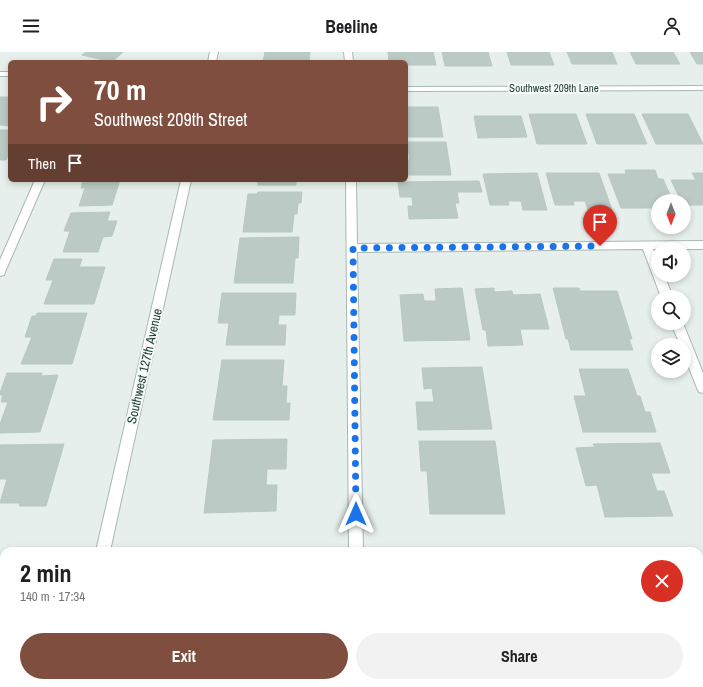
<!DOCTYPE html>
<html lang="en">
<head>
<meta charset="utf-8">
<style>
	body { margin:0; font-family:"Archivo Narrow",sans-serif; background:#f2f2f2; color:#202124; height:100vh; display:flex; flex-direction:column; font-size:15px; white-space:nowrap }
	* { box-sizing:border-box; margin:0 }
	p { font-size:13px; color:#757577 }
	.icon { flex:none; width:22px; height:22px; fill:none; stroke:currentColor; stroke-width:2; stroke-linecap:round; stroke-linejoin:round }
	.map { position:relative; flex:1; overflow:hidden }
	.drawer { position:absolute; left:0px; top:495px; width:703px; height:140px; display:flex; flex-direction:column; background:#fff; border-radius:12px 12px 0 0; box-shadow:0 2px 6px #0003 }
	.drawer>* { flex:none }
	.hud { position:absolute; left:8px; top:8px; width:400px; height:122px; border-radius:6px; box-shadow:0 2px 6px #0003; background:#7f4e3f; color:#fff; overflow:hidden }
	.needle { width:26px; rotate:180deg }
	.tools { position:absolute; left:651px; top:142px; display:grid; gap:8px }
	.tools a { display:grid; place-items:center; width:40px; height:40px; border-radius:50%; background:#fff; box-shadow:0 2px 6px #0003; font-size:20px }
	.pin { position:absolute; display:grid; place-items:center; width:34px; height:34px; color:#fff; margin:-41px -17px; border-radius:50% 50% 50% 0; rotate:-45deg; box-shadow:0 0 4px #0007 }
	.pin .icon { rotate:45deg }
	.me { position:absolute; width:44px; margin:-22px; rotate:0deg; stroke-linejoin:round; filter:drop-shadow(0 0 3px #0008) }
	.turn { display:flex; align-items:center; gap:14px; height:84px; padding:0 20px; font-size:18px }
	.turn .icon { width:52px; height:52px; stroke-width:2.5 }
	.turn b { display:block; font-size:28px; line-height:34px }
	.then { display:flex; align-items:center; height:38px; padding:0 20px; background:#0003; gap:8px; font-size:15px }
	.round { display:grid; place-items:center; flex:none; width:42px; height:42px; border-radius:21px; background:#f2f2f2 }
	.headline { display:flex; align-items:center; justify-content:space-between; height:68px; padding:0 20px }
	h1 { font-size:24px; font-weight:800; line-height:30px }
	.button { display:flex; gap:8px; margin-top:auto; padding:8px 20px }
	.button a { flex:1; height:46px; border-radius:24px; background:#7f4e3f; color:#fff; font-size:16px; font-weight:800; line-height:46px; text-align:center }
	.button a+a { background:#f2f2f2; color:#202124 }
	header { display:flex; justify-content:space-between; align-items:center; height:52px; padding:0 20px; background:#fff; font-size:18px; font-weight:800 }
	.map>svg:first-child { display:block }
	.building { fill:#bbcac4; stroke:#b8c9c2 }
	.lines { fill:none; stroke-linecap:round; stroke-linejoin:round }
	.minor-casing { stroke:#a8b8b2; stroke-width:2 }
	.tertiary-casing { stroke:#a8b8b2; stroke-width:2 }
	.minor { fill:#fff; fill-rule:evenodd }
	.tertiary { fill:#fff; fill-rule:evenodd }
	.route { stroke:#1a73e8; stroke-width:7; stroke-dasharray:0 12.6 }
	.labels { text-anchor:middle; stroke-width:4; stroke-linejoin:round; paint-order:stroke }
	.far-street-label { font-size:11px; fill:#24423a; stroke:#f7fbf9 }
	.street-label { font-size:13px; fill:#24423a; stroke:#f7fbf9 }
</style>
</head>
<body>
<header><svg class="icon" aria-label="menu" viewBox="0 0 24 24"><path d="M4 6h16M4 12h16M4 18h16"/></svg>Beeline<svg class="icon" aria-label="person" viewBox="0 0 24 24"><circle cx="12" cy="8" r="4"/><path d="M4 21q1-7 8-7t8 7"/></svg></header>
<div class="map">
<svg width="703" height="635" viewBox="0 0 703 635">
	<rect width="100%" height="100%" fill="#e6efeb"/>
	<g class="building">
		<polygon points="86,0 123,0 112,10 82,3"/>
		<polygon points="265,0 310,0 309,10 263,10"/>
		<polygon points="388,0 433,0 436,13 406,13 406,10 389,10"/>
		<polygon points="442,0 488,0 492,14 445,14"/>
		<polygon points="507,0 549,0 554,13 511,13"/>
		<polygon points="567,0 612,0 617,12 572,12"/>
		<polygon points="630,0 673,0 680,12 636,12"/>
		<polygon points="690,0 703,0 703,12 697,12"/>
		<polygon points="0,45 10,45 10,74 0,73"/>
		<polygon points="406,55 438,55 443,85 406,85"/>
		<polygon points="529,62 576,62 587,92 537,92"/>
		<polygon points="586,62 634,62 647,92 597,92"/>
		<polygon points="642,62 688,62 703,92 656,92"/>
		<polygon points="474,64 521,64 527,85 478,86"/>
		<polygon points="0,78 10,78 10,99 6,108 0,108"/>
		<polygon points="406,90 446,90 451,123 406,123 406,109 409,109 409,101 406,101"/>
		<polygon points="625,118 655,118 658,127 663,127 673,149 658,149 658,158 653,158 652,156 621,156 608,122 626,122"/>
		<polygon points="537,121 547,158 523,158 521,149 508,149 509,153 490,153 483,122"/>
		<polygon points="546,121 599,121 612,158 588,158 585,149 573,149 574,153 555,153"/>
		<polygon points="692,121 703,121 703,153 684,153 684,149 681,149 671,128 696,128"/>
		<polygon points="83,128 120,128 112,153 79,154 85,136 81,136"/>
		<rect x="258" y="128" width="38" height="5"/>
		<polygon points="479,129 482,140 457,140 459,151 455,151 458,166 409,167 408,154 413,154 412,145 400,145 398,130"/>
		<polygon points="258,140 302,140 301,151 298,151 297,162 294,162 292,180 243,180 248,142 257,142"/>
		<polygon points="110,160 107,169 117,169 112,184 103,185 98,200 63,200 70,179 64,179 71,161"/>
		<polygon points="299,185 298,206 295,206 293,231 234,231 240,186"/>
		<polygon points="54,207 82,207 79,215 105,215 94,252 44,252 53,228 46,228"/>
		<polygon points="462,236 470,288 404,289 400,243 423,242 424,249 436,249 435,237"/>
		<polygon points="494,236 494,240 512,239 513,243 540,242 549,277 520,277 523,293 488,294 486,278 483,278 475,237"/>
		<polygon points="553,236 579,236 580,239 617,239 632,287 629,287 633,298 571,298 568,287 566,287"/>
		<polygon points="222,241 296,241 295,263 279,263 278,273 286,273 285,293 226,293 229,271 218,271"/>
		<polygon points="37,261 87,261 72,312 21,312 32,285 25,285 32,264 36,264"/>
		<polygon points="222,308 284,308 282,334 287,334 286,351 290,351 289,368 213,368"/>
		<polygon points="482,315 492,377 418,378 416,350 434,350 432,336 424,337 422,316"/>
		<polygon points="579,317 628,317 637,344 640,344 645,360 650,360 656,380 583,380 574,344 586,344"/>
		<polygon points="7,321 42,321 41,324 58,323 40,380 0,381 0,372 8,350 1,350 3,343 0,343 0,341"/>
		<polygon points="287,387 286,417 267,417 266,433 277,433 276,459 204,461 213,388"/>
		<polygon points="419,389 495,389 505,462 430,462 427,419 421,419"/>
		<polygon points="660,391 670,421 651,421 657,439 664,439 673,464 605,465 597,433 586,434 576,396 595,395 593,392"/>
		<polygon points="64,392 46,454 19,454 20,451 0,451 7,427 0,427 0,393"/>
		<polygon points="454,631 521,631 522,635 454,635"/>
	</g>
	<g class="lines">
		<defs>
			<g id="minor">
				<polygon points="344,0 352,0 353,10 345,10"/>
				<rect x="0" y="20" width="10" height="4"/>
				<polygon points="703,34 703,38 406,39 406,35"/>
				<polygon points="35,128 45,128 5,220 4,223 0,224 0,208"/>
				<polygon points="346,128 356,128 357,192 703,189 703,197 653,197 658,209 658,223 664,223 673,245 661,245 643,197 357,200 363,499 349,499"/>
				<polygon points="671,271 683,271 703,321 703,341 699,340 697,336 684,303 684,293 680,293"/>
				<rect x="0" y="525" width="4" height="14"/>
				<rect x="699" y="529" width="4" height="14"/>
				<rect x="349" y="631" width="16" height="4"/>
			</g>
			<g id="tertiary">
				<polygon points="210,0 218,0 216,10 208,10"/>
				<polygon points="181,128 191,128 110,499 96,499"/>
				<polygon points="65,631 81,631 80,635 64,635"/>
			</g>
		</defs>
		<use href="#minor" class="minor-casing"/>
		<use href="#tertiary" class="tertiary-casing"/>
		<use href="#minor" class="minor"/>
		<use href="#tertiary" class="tertiary"/>
	</g>
	<g class="lines">
		<polyline class="route" points="356,462 353,196 600,194"/>
	</g>
	<g class="labels">
		<g class="far-street-label">
			<text x="554" y="40">Southwest 209th Lane</text>
		</g>
		<g class="street-label">
			<text transform="translate(144 314) rotate(-77)" y="5">Southwest 127th Avenue</text>
		</g>
	</g>
</svg>
<div class="tools">
<a><svg class="needle" viewBox="-14 -14 28 28"><path d="M0-13l5 13h-10z" fill="#e53935"/><path d="M0 13l5-13h-10z" fill="#757577"/></svg></a>
<a><svg class="icon" aria-label="sound" viewBox="0 0 24 24"><path d="M4 9h4l5-4v14l-5-4H4zM17 9q2 3 0 6"/></svg></a>
<a><svg class="icon" aria-label="search" viewBox="0 0 24 24"><circle cx="10" cy="10" r="6"/><path d="M15 15l6 6"/></svg></a>
<a><svg class="icon" aria-label="layers" viewBox="0 0 24 24"><path d="M12 4l9 5-9 5-9-5zM3 14l9 5 9-5"/></svg></a>
</div>
<div class="pin" style="left:600px;top:194px;background:#d93025"><svg class="icon" aria-label="arrive" viewBox="0 0 24 24"><path d="M6 21V4h12l-3 4 3 4H6"/></svg></div>
<svg class="me" style="left:356px;top:462px" viewBox="-20 -20 40 40"><path d="M0-17L14 15 0 8-14 15z" fill="#1a73e8" stroke="#fff" stroke-width="4"/></svg>
<div class="hud">
<div class="turn"><svg class="icon" aria-label="right" viewBox="0 0 24 24"><path d="M7 20v-9h11M14 6l5 5-5 5"/></svg><div><b>70 m</b>Southwest 209th Street</div></div>
<div class="then">Then<svg class="icon" aria-label="arrive" viewBox="0 0 24 24"><path d="M6 21V4h12l-3 4 3 4H6"/></svg></div>
</div>
<section class="drawer">
<div class="headline"><div><h1>2 min</h1><p>140 m · 17:34</p></div><a class="round" style="background:#d93025;color:#fff"><svg class="icon" aria-label="close" viewBox="0 0 24 24"><path d="M6 6l12 12M18 6L6 18"/></svg></a></div>
<div class="button"><a>Exit</a><a>Share</a></div>
</section>
</div>
</body>
</html>
